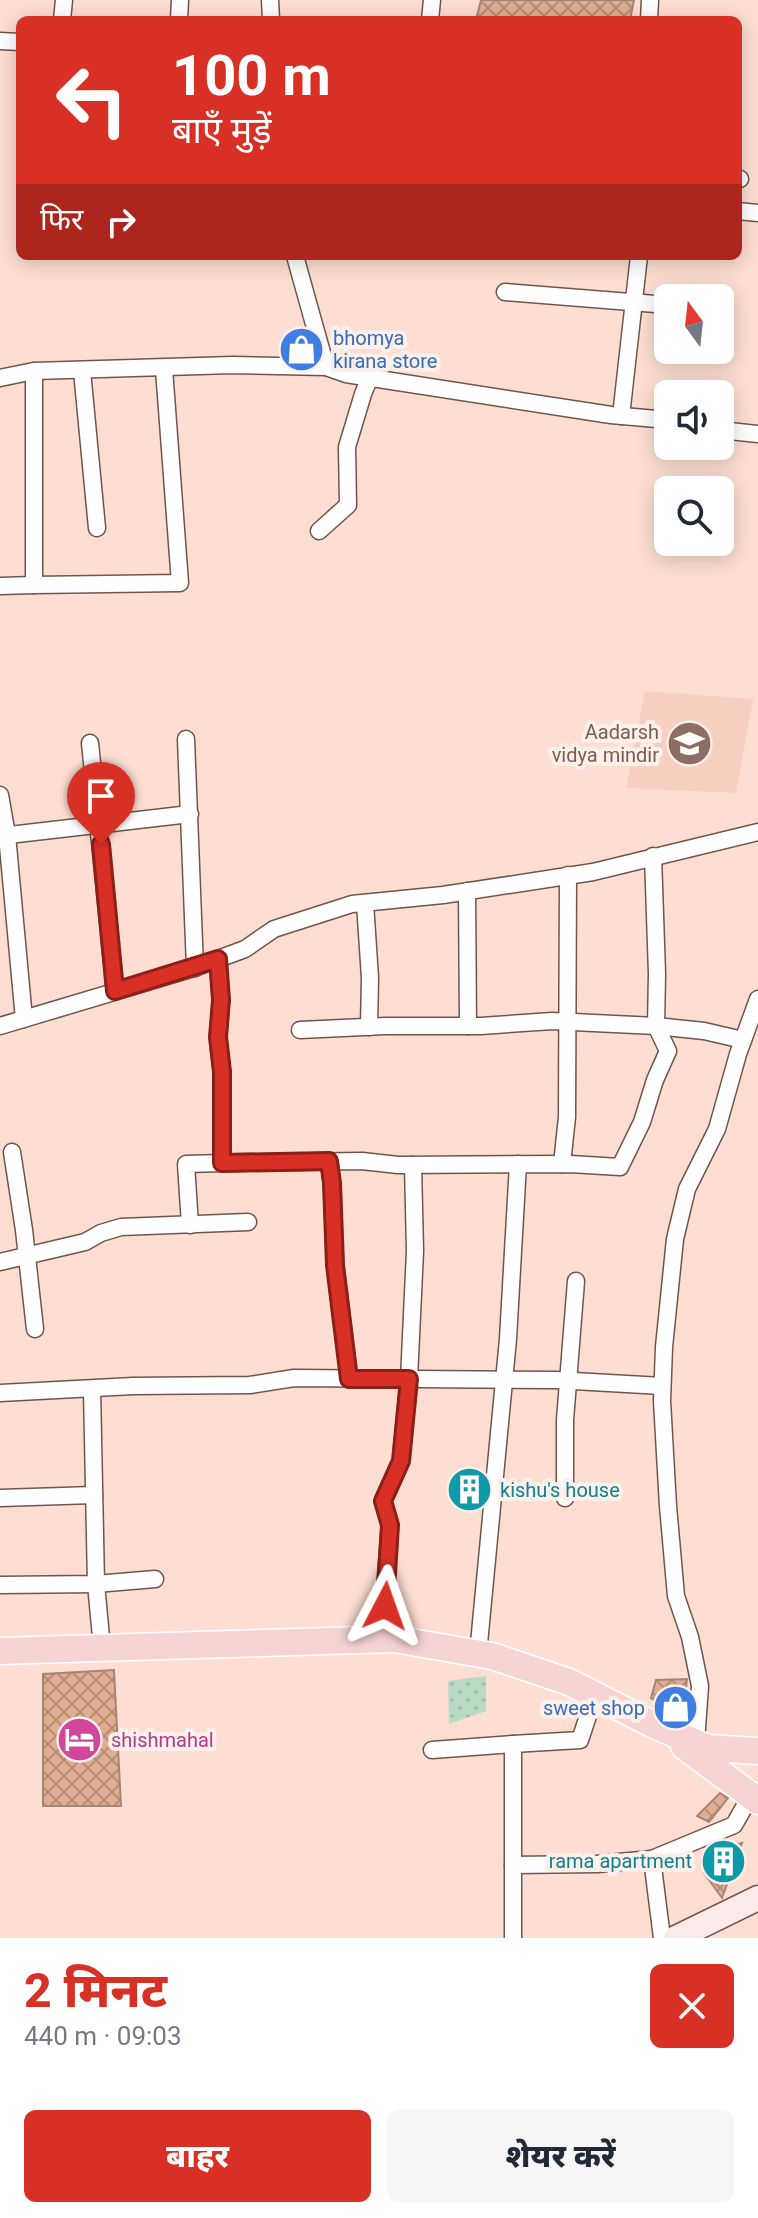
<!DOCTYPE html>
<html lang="hi">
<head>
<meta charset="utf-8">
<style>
	body { margin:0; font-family:Roboto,"Noto Sans Devanagari",sans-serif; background:#f6f6f7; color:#1f2937; height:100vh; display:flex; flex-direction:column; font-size:30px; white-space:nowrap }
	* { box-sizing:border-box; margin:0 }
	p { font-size:26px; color:#747a83 }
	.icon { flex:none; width:44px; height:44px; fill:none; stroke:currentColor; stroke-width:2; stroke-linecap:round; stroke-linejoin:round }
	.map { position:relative; height:1938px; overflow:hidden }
	.panel { display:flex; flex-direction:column; background:#fff; flex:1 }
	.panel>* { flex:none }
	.top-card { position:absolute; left:16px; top:16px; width:726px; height:244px; border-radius:12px; box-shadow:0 4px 20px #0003; background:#d93025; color:#fff; overflow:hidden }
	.needle { width:52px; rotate:345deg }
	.fabs { position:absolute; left:654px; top:284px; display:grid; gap:16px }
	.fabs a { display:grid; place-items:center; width:80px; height:80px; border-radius:12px; background:#fff; box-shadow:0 4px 20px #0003; font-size:40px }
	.pin { position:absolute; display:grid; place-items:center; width:68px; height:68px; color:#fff; margin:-82px -34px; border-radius:50% 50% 50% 0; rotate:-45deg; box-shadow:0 0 8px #0007 }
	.pin .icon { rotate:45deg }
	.me { position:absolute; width:88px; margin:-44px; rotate:4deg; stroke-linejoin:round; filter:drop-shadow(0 0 6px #0008) }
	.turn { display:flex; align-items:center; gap:28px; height:168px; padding:0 24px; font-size:36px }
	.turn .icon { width:104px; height:104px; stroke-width:2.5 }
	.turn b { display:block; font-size:56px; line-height:68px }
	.then { display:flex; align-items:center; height:76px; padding:0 24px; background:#0003; gap:16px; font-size:30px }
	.round { display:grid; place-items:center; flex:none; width:84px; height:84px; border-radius:12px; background:#f6f6f7 }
	.head { display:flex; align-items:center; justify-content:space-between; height:136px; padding:0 24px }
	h1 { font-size:48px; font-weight:800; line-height:60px; color:#d93025 }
	.primary-button { display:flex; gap:16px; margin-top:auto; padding:16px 24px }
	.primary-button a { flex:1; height:92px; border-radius:12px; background:#d93025; color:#fff; font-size:32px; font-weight:800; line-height:92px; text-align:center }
	.primary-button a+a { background:#f6f6f7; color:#1f2937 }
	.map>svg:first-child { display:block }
	.built { fill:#f8d0c2 }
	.grass { fill:url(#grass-dots) }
	.building { fill:url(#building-cross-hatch); stroke:#a28779; stroke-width:2 }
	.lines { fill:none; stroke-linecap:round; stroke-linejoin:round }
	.street-casing { stroke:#70554b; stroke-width:19 }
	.secondary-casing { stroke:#70554b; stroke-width:27 }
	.primary-casing { stroke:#fff; stroke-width:29 }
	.street { stroke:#fff; stroke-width:16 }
	.secondary { stroke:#fbeae9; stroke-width:24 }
	.primary { stroke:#f7d4d4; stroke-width:26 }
	.route-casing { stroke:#8d1f18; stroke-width:20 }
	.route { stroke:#d93025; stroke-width:14 }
	.labels { text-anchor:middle; stroke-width:8; stroke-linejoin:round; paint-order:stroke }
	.shop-label { font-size:20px; fill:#366cbe; stroke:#fdf0eb; text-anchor:start }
	.education-label { font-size:20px; fill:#785e54; stroke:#fdf0eb; text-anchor:end }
	.culture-label { font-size:20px; fill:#0d838f; stroke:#fdf0eb; text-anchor:start }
	.hotel-label { font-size:20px; fill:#b23c85; stroke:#fdf0eb; text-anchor:start }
</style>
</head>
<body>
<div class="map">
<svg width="758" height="1938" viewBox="0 0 758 1938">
	<defs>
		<pattern id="grass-dots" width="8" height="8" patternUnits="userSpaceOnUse" patternTransform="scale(2)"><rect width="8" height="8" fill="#b9dac2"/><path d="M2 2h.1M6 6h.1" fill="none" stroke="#9fbba6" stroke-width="1.8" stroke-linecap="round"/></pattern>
		<pattern id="building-cross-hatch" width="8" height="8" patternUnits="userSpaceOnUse" patternTransform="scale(2)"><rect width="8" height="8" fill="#e1ad92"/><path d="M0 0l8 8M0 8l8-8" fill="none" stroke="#b78c77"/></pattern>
	</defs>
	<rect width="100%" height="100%" fill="#feded2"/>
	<polygon class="built" points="645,691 753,699 736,793 626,788"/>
	<polygon class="grass" points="486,1676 486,1711 449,1724 448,1681"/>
	<g class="building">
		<polygon points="481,0 634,0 630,20 476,20"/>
		<polygon points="306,338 311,353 296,355 290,346"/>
		<polygon points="456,1472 478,1474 480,1506 460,1508"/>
		<polygon points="114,1670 121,1806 43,1806 43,1674"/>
		<polygon points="687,1679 683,1718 651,1698 656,1680"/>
		<polygon points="720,1793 728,1798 709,1822 697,1816"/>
		<polygon points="742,1843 722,1898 704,1873 714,1850"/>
	</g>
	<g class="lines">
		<defs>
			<g id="street">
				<polyline points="270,0 271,20"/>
				<polyline points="62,20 64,0"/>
				<polyline points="179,20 180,0"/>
				<polyline points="430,20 432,0"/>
				<polyline points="649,20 650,0"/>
				<polyline points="0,41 20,42"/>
				<polyline points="738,178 740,179"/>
				<polyline points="738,211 758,213"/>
				<polyline points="295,256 326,367 346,374 611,415 668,420"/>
				<polyline points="505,292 668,305"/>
				<polyline points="34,371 34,585 180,583 164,369"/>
				<polyline points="82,371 97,528"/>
				<polyline points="0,378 34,371 233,365 326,367"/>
				<polyline points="621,416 639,256"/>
				<polyline points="720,430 758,434"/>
				<polyline points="319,531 348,505 347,447 363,394 370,377"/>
				<polyline points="0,586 34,585"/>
				<polyline points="186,739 195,968"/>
				<polyline points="90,743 115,991"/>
				<polyline points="0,795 7,835 24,1019"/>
				<polyline points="0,836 190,814"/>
				<polyline points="467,891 468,1026"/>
				<polyline points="365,903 370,978 369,1027"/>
				<polyline points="218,959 221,1000 218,1037 222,1072 222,1163 362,1161 398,1165 570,1164 620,1167 642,1122 655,1080 668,1051 656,1026 657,974 653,856"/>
				<polyline points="0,1026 191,969 245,949 274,929 352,904 443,895 593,872 758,832"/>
				<polyline points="300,1030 385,1026 481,1026 552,1021 656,1026 704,1031 743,1040"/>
				<polyline points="12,1152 24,1230 35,1329"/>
				<polyline points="329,1161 332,1183 335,1265 349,1379"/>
				<polyline points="562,1164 567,1117 568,875"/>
				<polyline points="190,1225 186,1164 222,1163"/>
				<polyline points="0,1262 85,1242 101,1233 121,1227 248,1222"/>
				<polyline points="92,1389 96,1584 102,1648"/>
				<polyline points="0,1393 133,1386 250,1385 294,1378 556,1380 662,1386"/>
				<polyline points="0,1498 94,1495"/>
				<polyline points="565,1498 565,1420 576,1281"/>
				<polyline points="0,1585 96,1584 155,1579"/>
				<polyline points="381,1639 390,1525 383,1501 401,1461 409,1379 415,1251 413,1165"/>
				<polyline points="478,1654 508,1339 518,1164"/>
				<polyline points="696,1742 700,1686 690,1637 676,1596 668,1506 662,1401 664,1347 675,1239 687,1189 717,1129 738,1054 758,999"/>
				<polyline points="432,1750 513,1744"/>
				<polyline points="652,1859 734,1825 751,1795"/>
				<polyline points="513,1865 597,1864 652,1859 662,1938"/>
				<polyline points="513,1938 513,1744 580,1740 595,1695"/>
			</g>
			<polyline id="secondary" points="676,1938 758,1898"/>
			<g id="primary">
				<polyline points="0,1651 394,1639 492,1656 569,1682 654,1725 708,1748 758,1751"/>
				<polyline points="684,1746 758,1801"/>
			</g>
		</defs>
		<use href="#street" class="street-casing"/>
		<use href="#secondary" class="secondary-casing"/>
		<use href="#primary" class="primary-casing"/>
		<use href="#street" class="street"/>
		<use href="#secondary" class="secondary"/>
		<use href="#primary" class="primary"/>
	</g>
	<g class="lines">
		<defs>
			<polyline id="route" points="101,844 115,991 218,959 221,1000 218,1037 222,1072 222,1163 329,1161 332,1183 335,1265 349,1379 409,1379 401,1461 383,1501 390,1525 385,1606"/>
		</defs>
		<use href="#route" class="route-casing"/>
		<use href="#route" class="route"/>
	</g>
	<defs>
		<symbol id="shop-disc" viewBox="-11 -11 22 22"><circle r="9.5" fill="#3f7fe0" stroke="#fdf0eb"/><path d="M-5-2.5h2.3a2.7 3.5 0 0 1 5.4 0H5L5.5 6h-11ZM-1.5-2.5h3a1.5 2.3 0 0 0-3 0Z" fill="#fff"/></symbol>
		<symbol id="school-disc" viewBox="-11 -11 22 22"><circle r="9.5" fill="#8d6e63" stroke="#fdf0eb"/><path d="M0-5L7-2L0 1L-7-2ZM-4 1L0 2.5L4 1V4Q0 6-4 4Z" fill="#fff"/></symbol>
		<symbol id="building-disc" viewBox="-11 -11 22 22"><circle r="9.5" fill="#0f9aa8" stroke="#fdf0eb"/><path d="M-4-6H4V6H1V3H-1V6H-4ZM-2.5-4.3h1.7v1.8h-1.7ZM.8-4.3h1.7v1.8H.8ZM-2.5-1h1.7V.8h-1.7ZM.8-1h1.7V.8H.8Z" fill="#fff"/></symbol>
		<symbol id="hotel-disc" viewBox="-11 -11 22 22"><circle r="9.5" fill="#d1479c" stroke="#fdf0eb"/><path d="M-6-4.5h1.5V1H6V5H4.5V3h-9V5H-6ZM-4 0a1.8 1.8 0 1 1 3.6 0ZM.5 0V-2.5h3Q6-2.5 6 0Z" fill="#fff"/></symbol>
	</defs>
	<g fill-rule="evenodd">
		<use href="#shop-disc" x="276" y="324" width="51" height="51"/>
		<use href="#school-disc" x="664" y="718" width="51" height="51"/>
		<use href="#building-disc" x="444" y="1464" width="51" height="51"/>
		<use href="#shop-disc" x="650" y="1682" width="51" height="51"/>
		<use href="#hotel-disc" x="54" y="1714" width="51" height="51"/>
		<use href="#building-disc" x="698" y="1836" width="51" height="51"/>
	</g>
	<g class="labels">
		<g class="shop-label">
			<text x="333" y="345">bhomya<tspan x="333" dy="23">kirana store</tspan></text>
			<text x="645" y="1715" text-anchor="end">sweet shop</text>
		</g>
		<g class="education-label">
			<text x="659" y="739">Aadarsh<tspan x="659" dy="23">vidya mindir</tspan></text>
		</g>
		<g class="culture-label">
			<text x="500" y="1497">kishu's house</text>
			<text x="692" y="1868" text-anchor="end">rama apartment</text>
		</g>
		<g class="hotel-label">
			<text x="111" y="1747">shishmahal</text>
		</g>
	</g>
</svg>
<div class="fabs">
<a><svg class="needle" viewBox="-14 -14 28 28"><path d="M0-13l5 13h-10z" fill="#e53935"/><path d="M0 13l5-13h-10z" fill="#747a83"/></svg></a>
<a><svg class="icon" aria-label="sound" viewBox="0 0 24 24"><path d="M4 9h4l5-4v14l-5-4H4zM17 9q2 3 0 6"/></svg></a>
<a><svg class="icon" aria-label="search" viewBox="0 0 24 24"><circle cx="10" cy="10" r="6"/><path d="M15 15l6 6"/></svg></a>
</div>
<div class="pin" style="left:101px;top:844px;background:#d93025"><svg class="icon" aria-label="arrive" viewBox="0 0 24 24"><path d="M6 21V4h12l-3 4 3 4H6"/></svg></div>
<svg class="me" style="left:385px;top:1606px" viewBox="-20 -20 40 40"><path d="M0-17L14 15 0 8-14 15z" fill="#d93025" stroke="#fff" stroke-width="4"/></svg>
<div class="top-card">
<div class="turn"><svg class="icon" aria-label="left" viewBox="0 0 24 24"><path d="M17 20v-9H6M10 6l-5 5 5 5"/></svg><div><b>100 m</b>बाएँ मुड़ें</div></div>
<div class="then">फिर<svg class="icon" aria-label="right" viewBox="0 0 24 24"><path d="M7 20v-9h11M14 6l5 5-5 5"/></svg></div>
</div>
</div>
<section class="panel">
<div class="head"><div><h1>2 मिनट</h1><p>440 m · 09:03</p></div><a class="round" style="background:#d93025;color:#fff"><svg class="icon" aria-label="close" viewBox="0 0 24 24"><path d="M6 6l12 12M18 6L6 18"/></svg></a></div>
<div class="primary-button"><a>बाहर</a><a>शेयर करें</a></div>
</section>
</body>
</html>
